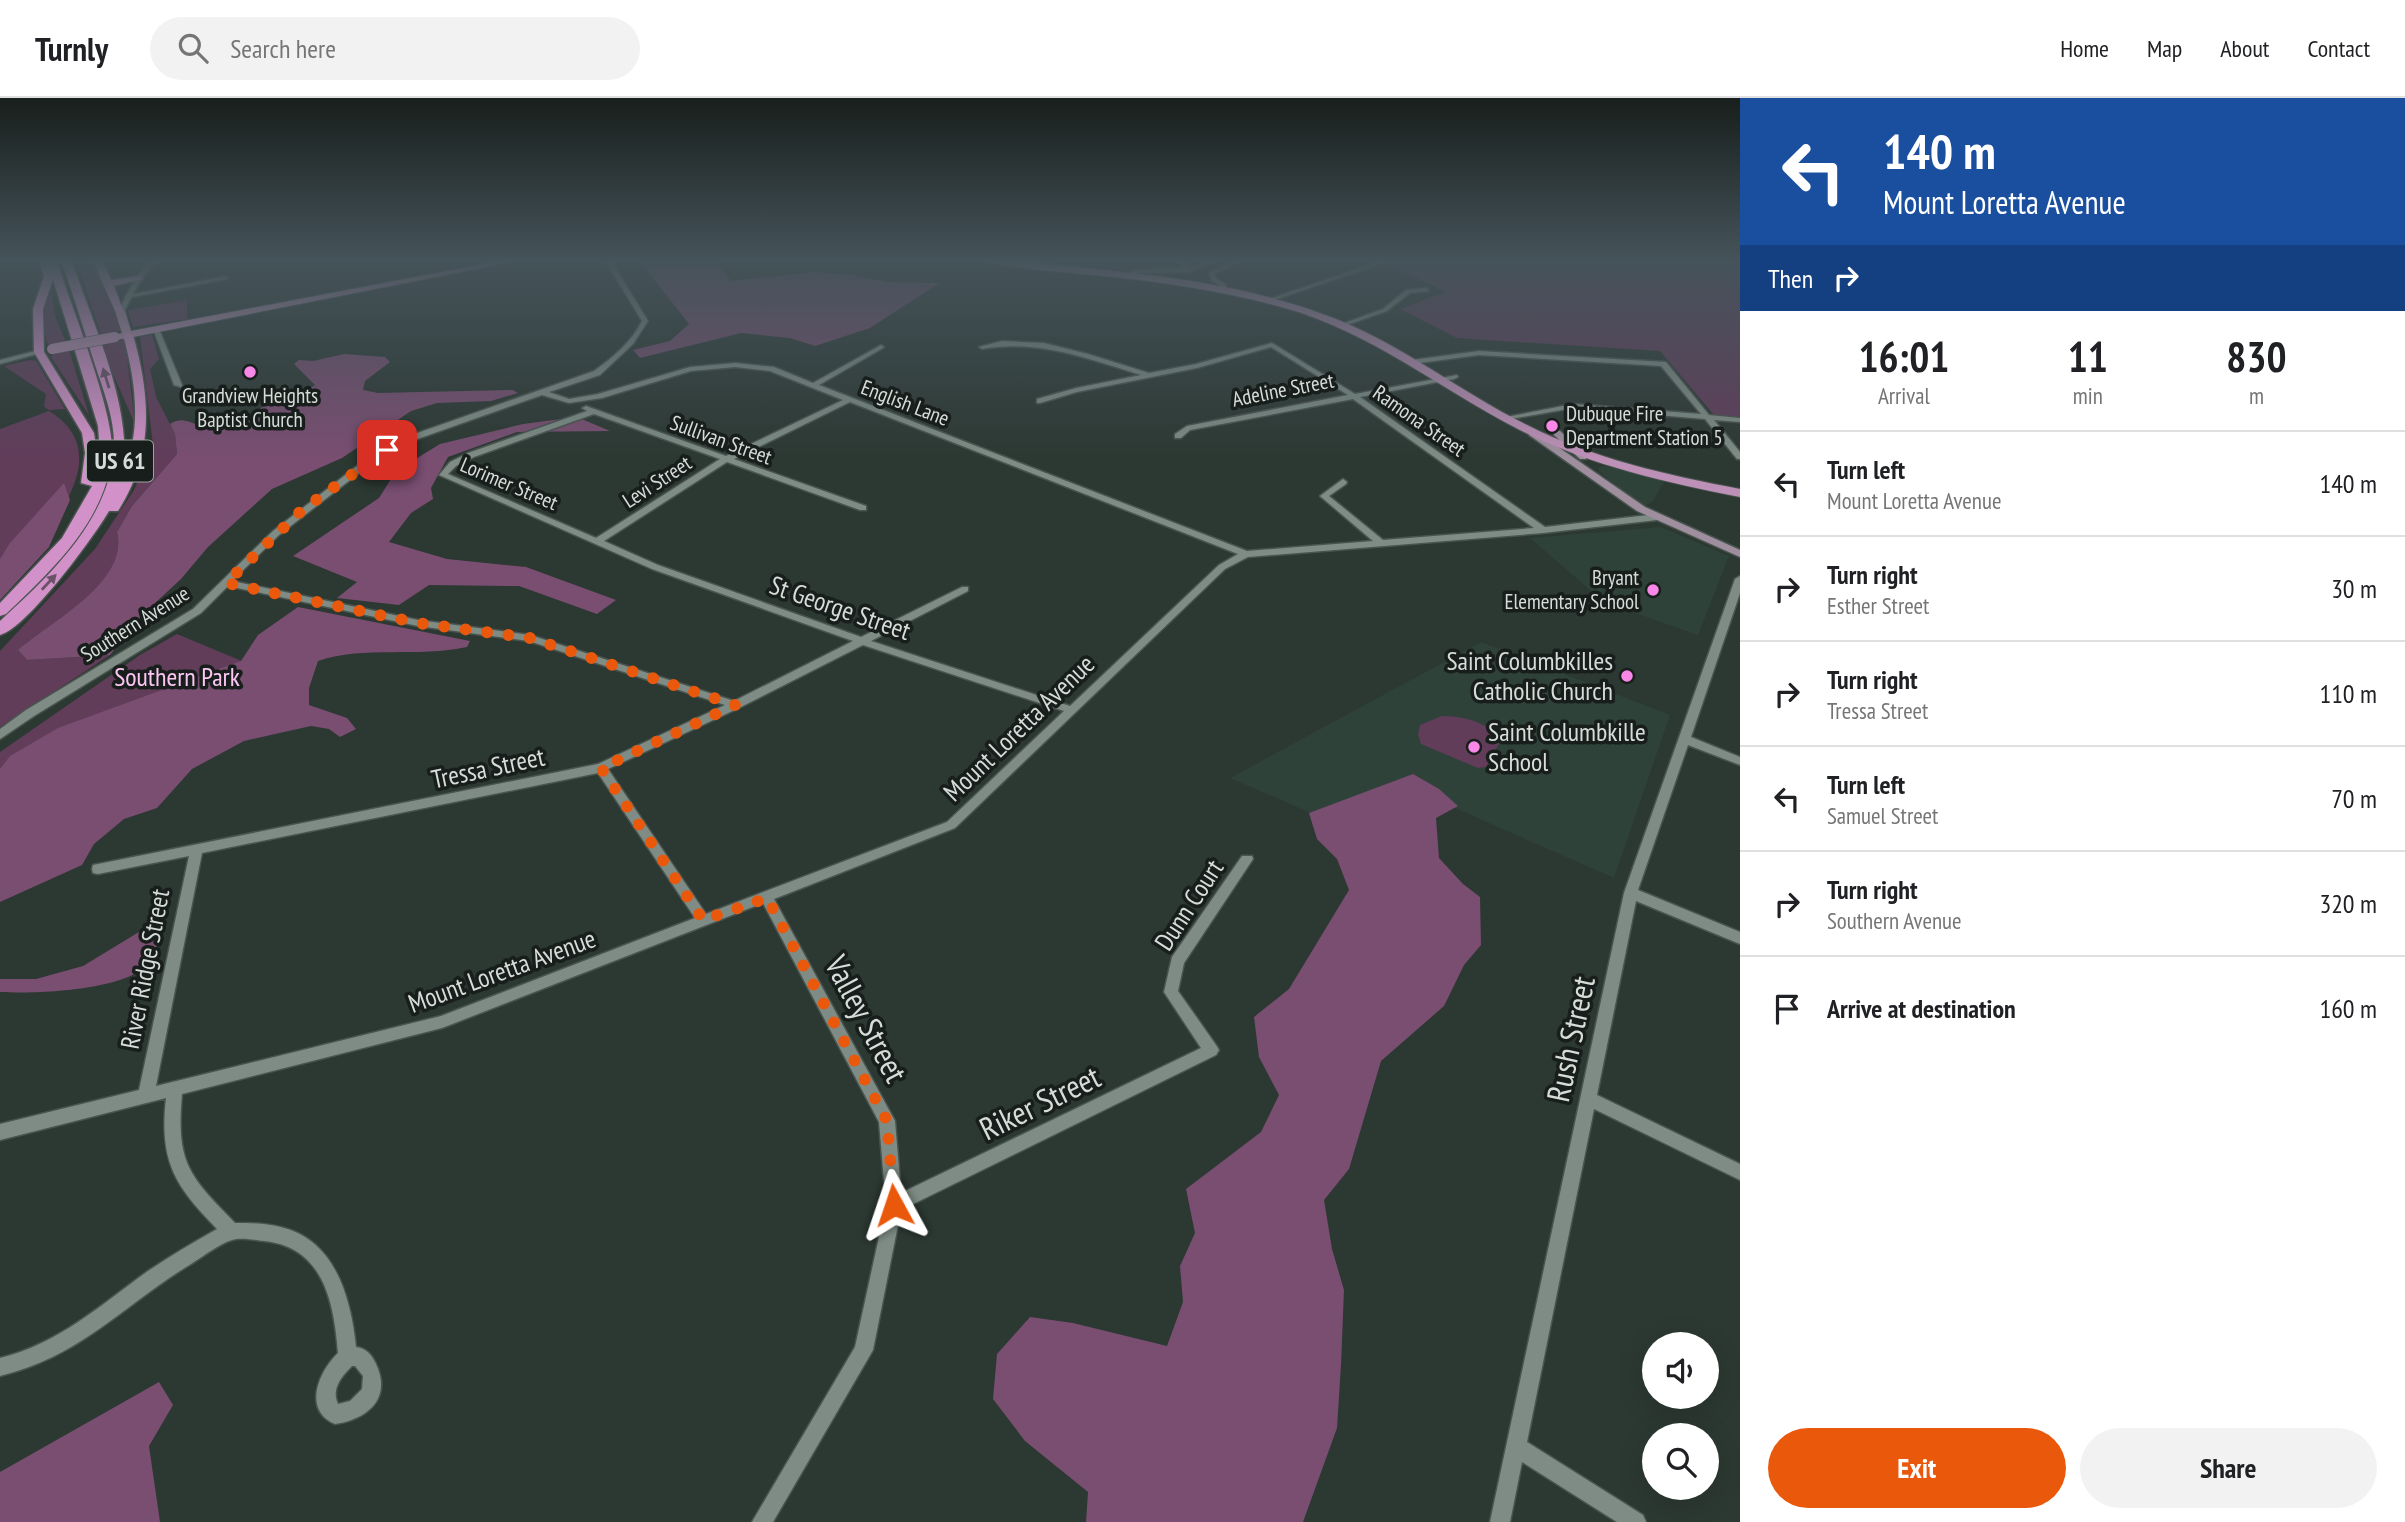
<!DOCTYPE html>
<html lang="en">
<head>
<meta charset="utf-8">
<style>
	body { margin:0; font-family:"PT Sans Narrow",sans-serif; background:#f2f2f2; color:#202124; height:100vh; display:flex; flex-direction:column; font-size:26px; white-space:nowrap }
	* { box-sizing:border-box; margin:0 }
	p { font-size:23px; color:#757577 }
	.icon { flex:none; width:38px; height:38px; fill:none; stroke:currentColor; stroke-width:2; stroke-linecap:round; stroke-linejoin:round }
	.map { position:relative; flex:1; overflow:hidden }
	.side { display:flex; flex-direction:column; background:#fff; width:665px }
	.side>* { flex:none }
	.top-card { background:#1a4fa0; color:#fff; overflow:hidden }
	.fabs { position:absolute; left:1642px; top:1234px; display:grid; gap:14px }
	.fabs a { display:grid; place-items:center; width:77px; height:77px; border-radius:50%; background:#fff; box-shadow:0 7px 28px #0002; font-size:35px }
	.pin { position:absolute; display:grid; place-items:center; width:60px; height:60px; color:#fff; margin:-30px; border-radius:14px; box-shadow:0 4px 10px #0006 }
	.me { position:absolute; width:77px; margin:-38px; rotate:355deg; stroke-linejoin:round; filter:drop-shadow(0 0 5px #0008) }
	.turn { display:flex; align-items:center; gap:24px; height:147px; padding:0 28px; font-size:32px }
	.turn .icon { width:91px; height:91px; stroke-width:2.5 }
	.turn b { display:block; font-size:49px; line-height:60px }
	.then { display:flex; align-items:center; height:66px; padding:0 28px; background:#0003; gap:14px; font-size:26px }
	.eta { display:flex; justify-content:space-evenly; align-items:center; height:119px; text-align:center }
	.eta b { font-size:42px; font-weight:600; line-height:49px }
	.action { display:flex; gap:14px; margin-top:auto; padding:14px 28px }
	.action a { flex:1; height:80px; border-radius:42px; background:#ea580c; color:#fff; font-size:28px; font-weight:600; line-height:80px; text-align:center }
	.action a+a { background:#f2f2f2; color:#202124 }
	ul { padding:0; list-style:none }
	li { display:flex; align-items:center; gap:21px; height:105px; padding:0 28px; border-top:2px solid #e0e0e0 }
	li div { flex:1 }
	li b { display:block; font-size:26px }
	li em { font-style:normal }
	header { display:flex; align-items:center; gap:42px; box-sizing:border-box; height:98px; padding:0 35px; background:#fff; border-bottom:2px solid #e0e0e0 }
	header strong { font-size:33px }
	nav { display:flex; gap:38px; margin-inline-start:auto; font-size:24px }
	.search { width:490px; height:63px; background:#f2f2f2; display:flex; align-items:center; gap:18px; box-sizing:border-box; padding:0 24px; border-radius:38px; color:#757577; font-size:26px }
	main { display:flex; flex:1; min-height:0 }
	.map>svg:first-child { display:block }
	.built { fill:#2f4239 }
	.green { fill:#613d5a }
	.forest { fill:#794e71 }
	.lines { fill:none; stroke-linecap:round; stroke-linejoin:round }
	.minor-casing { stroke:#4a544f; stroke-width:3 }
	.tertiary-casing { stroke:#4a544f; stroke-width:3 }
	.secondary-casing { stroke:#4a544f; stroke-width:3 }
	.primary-casing { stroke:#4a544f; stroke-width:2 }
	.trunk-casing { stroke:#4a544f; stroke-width:3 }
	.minor { fill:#7e8c85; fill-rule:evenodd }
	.tertiary { fill:#7e8c85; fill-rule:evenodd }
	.secondary { fill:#9e8e9e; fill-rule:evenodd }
	.primary { fill:#bd90b7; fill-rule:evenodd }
	.trunk { fill:#d291c8; fill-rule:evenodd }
	.primary-bridge-casing { stroke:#4a544f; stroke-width:11; stroke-linecap:butt }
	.primary-bridge { stroke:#bd90b7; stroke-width:10 }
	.oneway { fill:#6c5269 }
	.route { stroke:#ea580c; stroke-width:12; stroke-dasharray:0 21.6 }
	.poi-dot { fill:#f987e8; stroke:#181e1b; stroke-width:2.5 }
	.labels { text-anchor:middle; stroke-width:7; stroke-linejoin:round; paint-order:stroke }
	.far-street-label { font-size:21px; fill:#d6ddd9; stroke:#181e1b }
	.far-poi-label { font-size:21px; fill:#d6ddd9; stroke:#181e1b }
	.shield { fill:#181e1b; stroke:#9da4a0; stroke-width:2 }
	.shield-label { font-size:24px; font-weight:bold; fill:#d6ddd9 }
	.street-label { font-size:26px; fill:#d6ddd9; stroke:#181e1b }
	.poi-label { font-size:26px; fill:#d6ddd9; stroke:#181e1b; text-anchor:end }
	.park-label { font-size:26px; fill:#fcc5f2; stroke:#181e1b }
	.near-street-label { font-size:32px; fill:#d6ddd9; stroke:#181e1b }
</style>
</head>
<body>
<header>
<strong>Turnly</strong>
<div class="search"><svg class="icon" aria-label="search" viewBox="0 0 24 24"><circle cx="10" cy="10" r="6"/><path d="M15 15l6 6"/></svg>Search here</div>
<nav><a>Home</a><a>Map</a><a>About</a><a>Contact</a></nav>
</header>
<main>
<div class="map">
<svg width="1740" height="1424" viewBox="0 0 1740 1424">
	<rect width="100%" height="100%" fill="#2c3832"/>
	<g class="built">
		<polygon points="1604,368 1613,369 1664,383 1653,403 1643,410 1599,373 1598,370"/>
		<polygon points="1661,429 1729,458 1698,537 1604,504 1530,440"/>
		<polygon points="1481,544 1670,617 1614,780 1398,685 1320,719 1230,680"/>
	</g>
	<g class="green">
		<polygon points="76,161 91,161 122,233 101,237"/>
		<polygon points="1379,161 1740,161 1740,319 1714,317 1660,253 1457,240 1400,211 1446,194"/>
		<path d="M51,195L56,221L66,244L51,247L47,245C43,226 39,211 51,195Z"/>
		<polygon points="187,202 187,221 133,229 128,212"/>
		<path d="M152,236L159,261L150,271L156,299L175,336L177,356L132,408L117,434C129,486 51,523 18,552L27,562L110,557L0,629V553L95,451L134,392L153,347L140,239Z"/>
		<polygon points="125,242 135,326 100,246"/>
		<polygon points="69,252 89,317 51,259 53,255"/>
		<polygon points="30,262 36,263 65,311 48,312 44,308 46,296 4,268"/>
		<path d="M49,313C126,360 36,446 0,487V331Z"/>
		<polygon points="177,536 268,574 0,724 0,654 140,557"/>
		<path d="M1442,618C1465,618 1484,624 1502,640L1486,669L1478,670L1421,646L1418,637L1420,627Z"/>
	</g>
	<g class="forest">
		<polygon points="638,161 712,161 731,183 814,174 852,177 886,184 939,185 870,230 815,248 790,240 741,235 640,260 633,252 670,243 689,226"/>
		<path d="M344,256L385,259L390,264L365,283L363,292L378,295L513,292L518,295L491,303L437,305L411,313L342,360L272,391L208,449L181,481L141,518L110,557L27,562L18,552C51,523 129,485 117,434L132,408L177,356L175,336L170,326C181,318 192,324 203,330L222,324H238L266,307L306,293L315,287L294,266L299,262L313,263Z"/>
		<polygon points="577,319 610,333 517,334 448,359 431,390 433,401 411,415 389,444 447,461 526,469 616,502 597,516 519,488 429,487 399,507 337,500 357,484 293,458 379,400 396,373 440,346 523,326"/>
		<polygon points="64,385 70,402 49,449 0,502 0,461 10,445"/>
		<path d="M298,509L470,543L467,549C418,560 365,547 318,563L309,590V607L347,620L356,631L340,639L329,631L311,628L244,643L192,671L157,710L124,721L94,746L82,767L0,804V671L10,658L58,630L241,563L258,537Z"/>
		<polygon points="1413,676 1439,691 1458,708 1436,720 1439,760 1463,786 1480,799 1481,847 1464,867 1444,908 1381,963 1349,1071 1324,1102 1332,1151 1344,1192 1341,1267 1337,1330 1303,1424 1086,1424 1088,1394 1025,1343 993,1301 997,1256 1030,1219 1073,1225 1167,1248 1183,1204 1180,1168 1195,1135 1186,1091 1261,1034 1279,997 1259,959 1254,919 1289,891 1349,792 1337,761 1317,741 1309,715"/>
		<path d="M157,823C158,836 159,853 150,864C128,893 35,896 0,894V881H36L83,868Z"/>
		<polygon points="159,1284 173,1307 149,1348 160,1424 0,1424 0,1374"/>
	</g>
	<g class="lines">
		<defs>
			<g id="minor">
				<path d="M604,161H610L648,223L633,246L600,277L549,294L569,301L598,296L690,269L735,265L774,269L813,285L881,247L884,249L883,250L819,287L1247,453L1373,443L1320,398L1343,381L1347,384L1346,386L1329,398L1383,442L1534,430L1353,301L1190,332L1181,340H1175V336L1187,328L1348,297L1271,249L1197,270L1077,294L1040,305H1037V301L1076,290L1141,277C1088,261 1038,241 982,251L979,249L1002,243L1044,245L1088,256L1149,275L1196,266L1272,245L1355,296L1457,277L1458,279L1454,281L1360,299L1545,429L1657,416L1661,419L1657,422L1543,435L1248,459L1225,471L955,730L774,801L895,1023L901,1095L1201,950L1164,894L1172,859L1242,758H1252L1253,761L1184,865L1178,893L1216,947L1219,952L1216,957L901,1112L873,1252L773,1424H752L855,1249L886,1107L879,1024L763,805L442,930L182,996C176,1065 188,1077 235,1125C251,1125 268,1125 284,1130C336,1144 351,1201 356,1249C366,1250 372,1257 376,1266C392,1300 368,1321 335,1326C302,1312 319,1273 338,1255C334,1205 324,1149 264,1143C255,1142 241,1139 232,1142C221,1145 202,1159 191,1166C123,1207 82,1258 0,1278V1260C60,1245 99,1208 148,1173C170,1158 194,1144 217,1131C174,1087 159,1063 166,1000L0,1042V1026L139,992L189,758L98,776L93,775L92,771L93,767L598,666L725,607L529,543L418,528L228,488L201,515L34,618L0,641V631L26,612L193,511L273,433L366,361L403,340L594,273C613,259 631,245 642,223ZM735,269L770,273L843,302L726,358L586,308L582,310L587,313L468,355L450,364L439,377L652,471L853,543L734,603L530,537L418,522L232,483L279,437L372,365L409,344L542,297L569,305L602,300L691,273ZM850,304L1238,456L1219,467L1070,608L871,543L968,493V489H962L861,539L658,467L604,443L727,364L860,412H866V408L734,361ZM594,316L720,361L596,440L448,376L456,368L474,359ZM863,547L1064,613L947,724L706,816L608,671L739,610ZM598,675L695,820L441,918L156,988L202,755ZM352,1268H355L363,1278L362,1291L350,1303L338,1306C331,1291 341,1279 352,1268Z"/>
				<polygon points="1177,161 1183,161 1190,169 1217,161 1225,161 1189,174 1137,175 1130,181 1125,180 1135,171 1184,170"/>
				<polygon points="1240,161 1248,161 1214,176 1216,180 1226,187 1226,189 1222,189 1211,182 1209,174"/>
				<polygon points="1387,161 1396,161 1268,204 1263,203"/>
				<polygon points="226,178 228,181 127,200 124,198"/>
				<polygon points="1427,190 1429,193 1410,195 1387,213 1344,228 1339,227 1383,211 1406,192"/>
				<polygon points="156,229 159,231 182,287 181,289 174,287 153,231"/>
				<polygon points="39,252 42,254 41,255 0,266 0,262"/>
				<polygon points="1479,253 1666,264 1709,317 1740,320 1740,324 1714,322 1740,354 1740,361 1737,361 1705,321 1573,310 1505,322 1501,320 1573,306 1701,316 1661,268 1479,257 1412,266 1408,264 1412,262"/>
				<polygon points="1740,478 1740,495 1691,639 1740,659 1740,667 1688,647 1638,792 1740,834 1740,846 1636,803 1597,997 1740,1066 1740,1082 1594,1011 1527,1344 1643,1417 1646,1424 1617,1424 1522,1364 1510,1424 1490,1424 1624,795 1735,481"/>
			</g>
			<polygon id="tertiary" points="152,161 159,161 141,182 123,215 117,215 135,181"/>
			<g id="secondary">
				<polygon points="1529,333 1535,333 1645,409 1740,452 1740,459 1637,413 1529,337"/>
				<polygon points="1554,333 1560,333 1586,357 1586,361 1580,361 1554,337"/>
			</g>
			<g id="primary">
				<polygon points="510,161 527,161 128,240 115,242 110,239 122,235 115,213 120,210 125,213 131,233"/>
				<path d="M978,161H1002C1114,174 1231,179 1336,221C1404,248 1462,295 1527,327C1594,361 1667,377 1740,391V399C1664,384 1588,367 1518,331C1440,291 1371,234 1285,210C1228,194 1171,185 1113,179C1089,176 992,170 978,161Z"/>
			</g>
			<g id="trunk">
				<path d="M46,161H56L61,176C75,217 115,318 112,355C107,422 51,473 6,516L0,518V505L62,440L92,388L81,385L85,355L82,335L34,254L33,211L44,178L40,166ZM53,181L98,328L100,356L95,378L97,355L94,335L44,254L43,211Z"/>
				<path d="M61,161H71C93,227 133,308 123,377C142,331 136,284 123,237L128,234L133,237C151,299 154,357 118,413H109C94,439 27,530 0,537V523C49,478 110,422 114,350C115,322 104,294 95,267C84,232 73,196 61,161Z"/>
				<polygon points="92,161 102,161 111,182 138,178 143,181 114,188 124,215 115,213"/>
			</g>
		</defs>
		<use href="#minor" class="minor-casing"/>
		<use href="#tertiary" class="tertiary-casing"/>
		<use href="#secondary" class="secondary-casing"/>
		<use href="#primary" class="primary-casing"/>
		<use href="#trunk" class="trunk-casing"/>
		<use href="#minor" class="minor"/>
		<use href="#tertiary" class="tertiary"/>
		<use href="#secondary" class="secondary"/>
		<use href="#primary" class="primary"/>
		<use href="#trunk" class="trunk"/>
		<defs>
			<polyline id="primary-bridge" points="52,251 115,239"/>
		</defs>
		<use href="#primary-bridge" class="primary-bridge-casing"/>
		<use href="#primary-bridge" class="primary-bridge"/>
	</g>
	<defs><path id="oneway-solid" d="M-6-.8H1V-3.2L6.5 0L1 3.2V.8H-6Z" transform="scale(1.75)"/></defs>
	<g class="oneway">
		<use href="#oneway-solid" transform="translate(106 280) rotate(-107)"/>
		<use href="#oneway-solid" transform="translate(49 484) rotate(-47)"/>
	</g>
	<linearGradient id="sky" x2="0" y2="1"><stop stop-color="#181f1c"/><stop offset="0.45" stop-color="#45535a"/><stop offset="1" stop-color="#45535a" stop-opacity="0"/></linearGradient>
	<rect width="1740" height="360" fill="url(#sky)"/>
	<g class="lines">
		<polyline class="route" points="387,352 303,411 226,485 418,525 530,540 735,607 601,670 703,822 767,800 887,1023 894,1107"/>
	</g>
	<g class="poi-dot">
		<circle cx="250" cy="274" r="7"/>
		<circle cx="1552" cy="328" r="7"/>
		<circle cx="1653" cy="492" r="7"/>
		<circle cx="1627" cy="578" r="7"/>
		<circle cx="1474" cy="649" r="7"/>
	</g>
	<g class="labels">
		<g class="far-street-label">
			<text transform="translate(1283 292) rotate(-11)" y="7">Adeline Street</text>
			<text transform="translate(905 305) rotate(21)" y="7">English Lane</text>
			<text transform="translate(1419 323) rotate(35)" y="7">Ramona Street</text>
			<text transform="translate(721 342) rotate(20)" y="7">Sullivan Street</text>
			<text transform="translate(657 384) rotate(-33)" y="7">Levi Street</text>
			<text transform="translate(509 386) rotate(23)" y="7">Lorimer Street</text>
			<text transform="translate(135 526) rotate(-32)" y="7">Southern Avenue</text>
		</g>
		<g class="far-poi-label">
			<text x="250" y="305">Grandview Heights<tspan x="250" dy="24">Baptist Church</tspan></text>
			<text x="1566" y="323" text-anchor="start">Dubuque Fire<tspan x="1566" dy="24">Department Station 5</tspan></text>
			<text x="1639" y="487" text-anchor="end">Bryant<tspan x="1639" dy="24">Elementary School</tspan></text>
		</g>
		<rect class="shield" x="87" y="342.5" width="66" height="41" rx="5"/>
		<g class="shield-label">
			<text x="120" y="371">US 61</text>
		</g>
		<g class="street-label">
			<text transform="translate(840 510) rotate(19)" y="9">St George Street</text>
			<text transform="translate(1019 630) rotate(-44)" y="9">Mount Loretta Avenue</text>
			<text transform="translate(488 670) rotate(-12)" y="9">Tressa Street</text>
			<text transform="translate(1189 807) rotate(-57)" y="9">Dunn Court</text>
			<text transform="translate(145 871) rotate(-79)" y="9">River Ridge Street</text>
			<text transform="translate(502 873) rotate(-20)" y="9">Mount Loretta Avenue</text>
		</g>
		<g class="poi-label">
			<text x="1613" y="572">Saint Columbkilles<tspan x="1613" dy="30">Catholic Church</tspan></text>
			<text x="1488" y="643" text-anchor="start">Saint Columbkille<tspan x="1488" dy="30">School</tspan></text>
		</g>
		<g class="park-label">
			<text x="177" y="588">Southern Park</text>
		</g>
		<g class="near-street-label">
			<text transform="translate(866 921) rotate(62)" y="11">Valley Street</text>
			<text transform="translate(1571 941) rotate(-78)" y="11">Rush Street</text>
			<text transform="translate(1040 1005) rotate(-26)" y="11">Riker Street</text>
		</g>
	</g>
</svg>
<div class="fabs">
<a><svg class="icon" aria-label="sound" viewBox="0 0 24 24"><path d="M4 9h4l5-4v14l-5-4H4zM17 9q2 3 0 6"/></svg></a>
<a><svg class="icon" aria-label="search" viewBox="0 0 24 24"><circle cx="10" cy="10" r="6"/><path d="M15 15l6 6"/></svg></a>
</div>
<div class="pin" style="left:387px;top:352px;background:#d93025"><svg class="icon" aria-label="arrive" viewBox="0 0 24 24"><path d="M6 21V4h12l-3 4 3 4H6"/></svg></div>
<svg class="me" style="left:894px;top:1107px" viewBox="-20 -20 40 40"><path d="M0-17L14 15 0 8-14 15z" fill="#ea580c" stroke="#fff" stroke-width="4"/></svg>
</div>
<section class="side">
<div class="top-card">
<div class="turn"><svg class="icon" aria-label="left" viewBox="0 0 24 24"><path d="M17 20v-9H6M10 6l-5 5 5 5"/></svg><div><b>140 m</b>Mount Loretta Avenue</div></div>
<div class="then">Then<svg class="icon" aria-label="right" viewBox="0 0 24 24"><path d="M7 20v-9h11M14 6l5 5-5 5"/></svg></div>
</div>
<div class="eta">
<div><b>16:01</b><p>Arrival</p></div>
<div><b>11</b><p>min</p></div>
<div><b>830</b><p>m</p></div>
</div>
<ul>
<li><svg class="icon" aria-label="left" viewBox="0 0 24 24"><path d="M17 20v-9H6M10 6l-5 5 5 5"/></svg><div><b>Turn left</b><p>Mount Loretta Avenue</p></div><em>140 m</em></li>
<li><svg class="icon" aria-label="right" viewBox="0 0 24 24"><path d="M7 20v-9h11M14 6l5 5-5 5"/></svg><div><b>Turn right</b><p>Esther Street</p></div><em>30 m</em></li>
<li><svg class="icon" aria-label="right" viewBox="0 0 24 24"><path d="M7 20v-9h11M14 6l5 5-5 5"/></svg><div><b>Turn right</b><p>Tressa Street</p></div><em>110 m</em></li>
<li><svg class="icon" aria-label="left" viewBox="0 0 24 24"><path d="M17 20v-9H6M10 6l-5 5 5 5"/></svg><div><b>Turn left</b><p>Samuel Street</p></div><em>70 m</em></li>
<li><svg class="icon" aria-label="right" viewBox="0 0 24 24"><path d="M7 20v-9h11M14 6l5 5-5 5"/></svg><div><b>Turn right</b><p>Southern Avenue</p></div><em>320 m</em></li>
<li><svg class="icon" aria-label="arrive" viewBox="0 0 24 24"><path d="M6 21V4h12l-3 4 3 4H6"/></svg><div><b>Arrive at destination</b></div><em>160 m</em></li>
</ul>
<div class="action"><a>Exit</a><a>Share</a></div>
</section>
</main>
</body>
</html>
